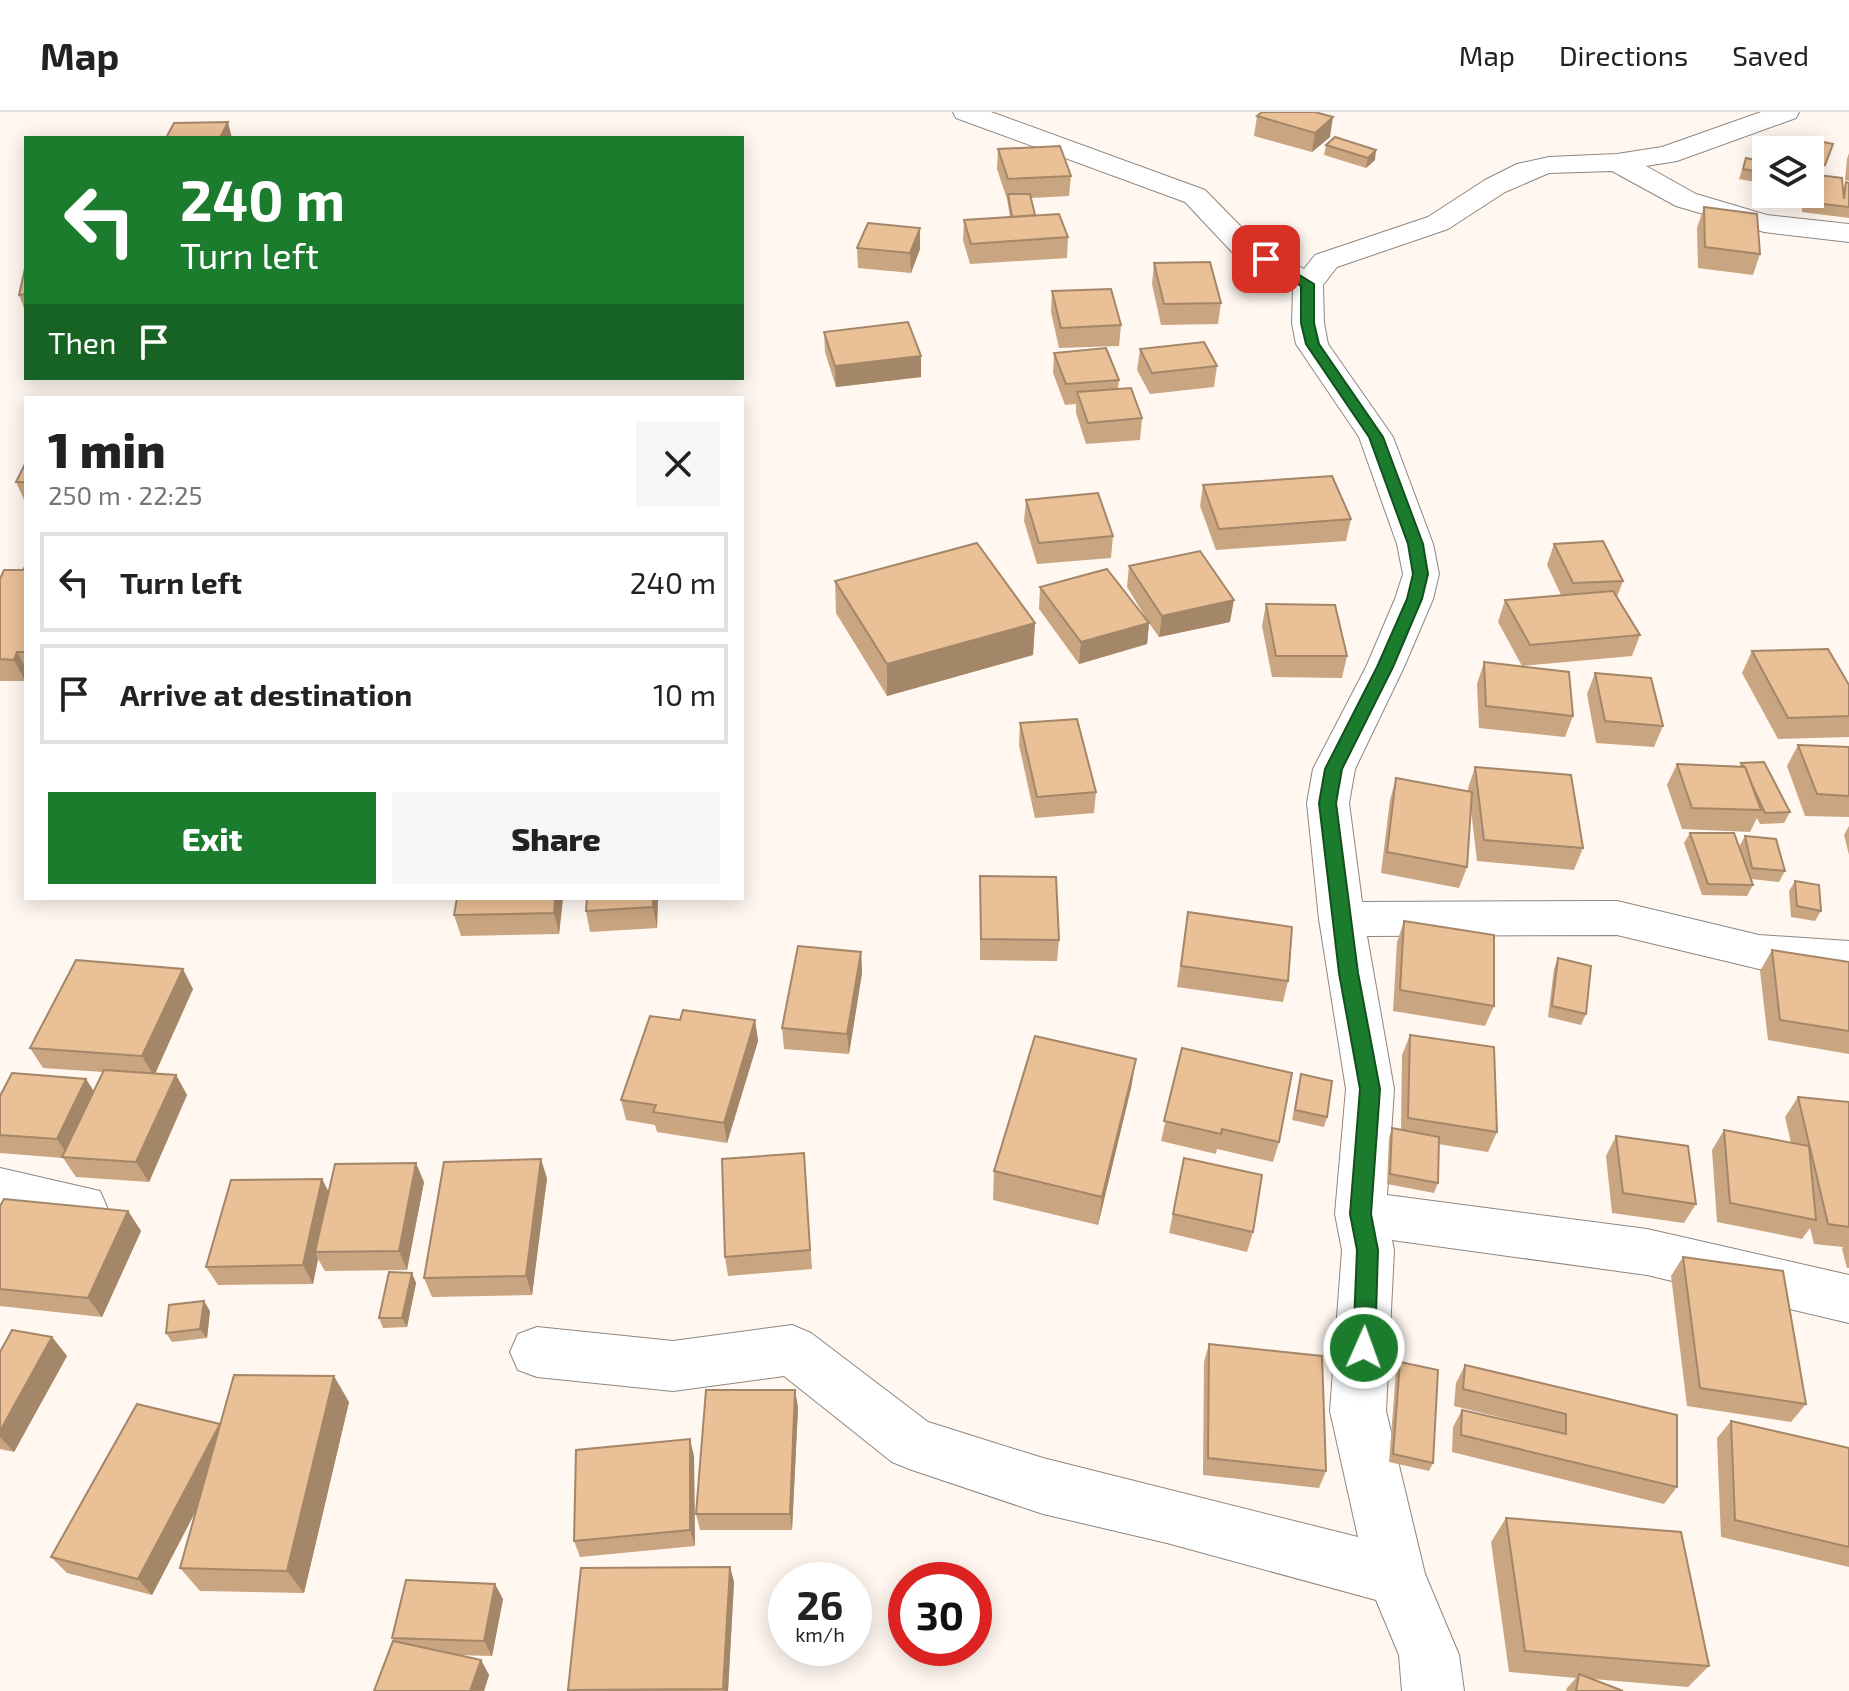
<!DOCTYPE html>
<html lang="en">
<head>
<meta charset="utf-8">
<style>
	body { margin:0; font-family:"Exo 2",sans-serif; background:#f6f6f6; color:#222; height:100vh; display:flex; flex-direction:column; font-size:30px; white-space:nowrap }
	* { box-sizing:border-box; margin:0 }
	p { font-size:26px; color:#767676 }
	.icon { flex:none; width:44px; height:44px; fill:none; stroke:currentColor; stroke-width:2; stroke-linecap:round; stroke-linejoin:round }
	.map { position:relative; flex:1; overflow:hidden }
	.sheet { position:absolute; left:24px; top:284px; width:720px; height:504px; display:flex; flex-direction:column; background:#fff; border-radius:0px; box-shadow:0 4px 20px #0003 }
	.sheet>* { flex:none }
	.top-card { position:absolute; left:24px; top:24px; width:720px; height:244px; border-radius:0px; box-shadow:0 4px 20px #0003; background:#1c7c2d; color:#fff; overflow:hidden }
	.controls { position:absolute; left:1752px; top:24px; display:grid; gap:16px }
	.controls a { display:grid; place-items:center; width:72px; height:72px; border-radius:0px; background:#fff; box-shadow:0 4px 20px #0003; font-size:40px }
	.speed { position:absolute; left:768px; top:1450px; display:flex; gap:16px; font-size:40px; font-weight:700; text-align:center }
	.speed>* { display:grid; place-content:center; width:104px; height:104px; border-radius:50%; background:#fff; box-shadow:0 4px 20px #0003; line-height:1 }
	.speed small { font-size:20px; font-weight:400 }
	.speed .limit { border:12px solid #d22; background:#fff; color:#111 }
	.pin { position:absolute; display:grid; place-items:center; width:68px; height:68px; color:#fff; margin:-34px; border-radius:16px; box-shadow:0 4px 12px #0006 }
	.me { position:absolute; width:88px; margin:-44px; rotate:2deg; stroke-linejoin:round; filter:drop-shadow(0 0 6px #0008) }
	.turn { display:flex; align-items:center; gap:28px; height:168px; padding:0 24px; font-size:36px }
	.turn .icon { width:104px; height:104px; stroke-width:2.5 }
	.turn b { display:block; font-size:56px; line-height:68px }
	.then { display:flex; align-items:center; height:76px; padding:0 24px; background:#0003; gap:16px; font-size:30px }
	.round { display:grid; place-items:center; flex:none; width:84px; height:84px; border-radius:0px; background:#f6f6f6 }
	.headline { display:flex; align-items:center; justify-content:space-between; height:136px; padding:0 24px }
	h1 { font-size:48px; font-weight:800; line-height:60px }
	.button { display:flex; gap:16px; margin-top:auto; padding:16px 24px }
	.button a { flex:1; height:92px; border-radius:0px; background:#1c7c2d; color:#fff; font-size:32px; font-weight:800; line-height:92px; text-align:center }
	.button a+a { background:#f6f6f6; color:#222 }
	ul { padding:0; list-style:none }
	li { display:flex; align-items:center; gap:24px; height:100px; margin:0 16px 12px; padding:0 8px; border:4px solid #e0e0e0; border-radius:0px }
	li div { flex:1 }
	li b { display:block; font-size:30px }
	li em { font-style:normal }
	header { display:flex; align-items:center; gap:48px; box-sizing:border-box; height:112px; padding:0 40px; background:#fff; border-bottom:2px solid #e0e0e0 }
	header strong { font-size:38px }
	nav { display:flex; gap:44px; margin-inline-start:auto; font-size:28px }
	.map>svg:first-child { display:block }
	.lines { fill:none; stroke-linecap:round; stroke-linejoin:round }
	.minor-casing { stroke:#8e8781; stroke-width:2 }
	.minor { fill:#fff; fill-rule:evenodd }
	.wall { fill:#c9a581 }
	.shaded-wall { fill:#a48669 }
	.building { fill:#eac096; stroke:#a48669; stroke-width:2 }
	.route { fill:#1c7c2d; stroke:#12511d; stroke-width:2 }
</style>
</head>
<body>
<header>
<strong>Map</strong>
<nav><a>Map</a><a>Directions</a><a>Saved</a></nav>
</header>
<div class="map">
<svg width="1849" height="1579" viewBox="0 0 1849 1579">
	<rect width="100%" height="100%" fill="#fff7f0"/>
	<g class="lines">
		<defs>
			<g id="minor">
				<polygon points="953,0 991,0 1205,78 1255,129 1304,157 1315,143 1428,105 1485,68 1517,52 1549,45 1617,42 1662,35 1761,0 1799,0 1796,6 1677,49 1646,54 1696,82 1767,103 1849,112 1849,130 1764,120 1676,94 1612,59 1549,61 1505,80 1448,117 1337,155 1323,173 1324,211 1328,232 1393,325 1433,432 1439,462 1433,487 1404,555 1355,657 1349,691 1362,790 1617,789 1759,823 1849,829 1849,865 1759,857 1617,823 1367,824 1394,977 1387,1083 1647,1117 1849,1163 1849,1211 1647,1163 1392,1128 1394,1138 1386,1299 1425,1462 1459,1543 1464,1579 1402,1579 1399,1543 1376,1488 1167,1431 1043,1402 912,1358 892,1350 784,1264 673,1279 537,1265 518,1258 510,1240 518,1222 537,1215 673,1229 792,1213 811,1221 928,1310 1043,1346 1358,1425 1330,1299 1342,1138 1335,1102 1346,977 1319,807 1307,691 1313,657 1366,555 1395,487 1403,462 1397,432 1359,325 1296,232 1292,211 1293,176 1233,141 1185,90 956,6"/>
				<polygon points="0,1056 100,1079 107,1095 100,1111 82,1117 0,1100"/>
			</g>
		</defs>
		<use href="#minor" class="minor-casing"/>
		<use href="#minor" class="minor"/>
	</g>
	<g class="wall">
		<polygon points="1257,4 1330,25 1312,40 1254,24"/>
		<polygon points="1833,32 1821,63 1810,61 1810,38"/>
		<polygon points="1326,33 1375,48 1366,56 1324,43"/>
		<polygon points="998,37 1071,64 1069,84 1031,86 1035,103 1068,125 1067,146 970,152 963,128 964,108 1010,105 1007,87 997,57"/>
		<polygon points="1849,41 1849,69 1845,68 1847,47"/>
		<polygon points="1746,46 1766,50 1766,72 1739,67"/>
		<polygon points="1846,70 1849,71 1849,106 1802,100 1801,82 1843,78"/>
		<polygon points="1704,95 1760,142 1753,163 1698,156 1697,116"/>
		<polygon points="857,136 920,137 911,161 858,156"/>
		<polygon points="1154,151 1221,191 1218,212 1161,213 1152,172"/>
		<polygon points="26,152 26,201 19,183"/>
		<polygon points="1052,179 1121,213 1119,234 1059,236 1051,200"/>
		<polygon points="824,220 921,244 921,265 836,275 825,240"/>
		<polygon points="1140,237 1217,254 1214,275 1150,282 1137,258"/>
		<polygon points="1054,241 1119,268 1118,277 1142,306 1140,328 1086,332 1076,301 1076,292 1065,293 1053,261"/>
		<polygon points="26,350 26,392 16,370"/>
		<polygon points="1203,373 1351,407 1346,429 1216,438 1200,394"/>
		<polygon points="1026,388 1113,424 1111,446 1037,452 1024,409"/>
		<polygon points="1554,432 1623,469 1617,485 1640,523 1632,544 1522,554 1498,510 1505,488 1561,483 1547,453"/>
		<polygon points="26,453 26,566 25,569 0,569 0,467 23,458"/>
		<polygon points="1129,454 1230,510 1159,525 1149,511 1147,532 1079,552 1039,497 1040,475 1149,511 1127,475"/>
		<polygon points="835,469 1035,511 1033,543 887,584 836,501"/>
		<polygon points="1266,492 1347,544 1342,566 1272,565 1262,514"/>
		<polygon points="1752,539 1849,573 1849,625 1778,627 1742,561"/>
		<polygon points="1484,550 1573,604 1565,625 1479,616 1477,572"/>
		<polygon points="1595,561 1663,614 1654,635 1596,631 1587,582"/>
		<polygon points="1020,611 1096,680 1094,701 1035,706 1019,633"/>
		<polygon points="1798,633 1849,635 1849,705 1805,704 1787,654"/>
		<polygon points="1741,651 1790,700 1784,711 1760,712 1757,706 1750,720 1682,717 1667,673 1677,652 1740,654"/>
		<polygon points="1475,655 1583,736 1574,758 1477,749 1471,698 1467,755 1459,776 1381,761 1390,688 1396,666 1468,679 1468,676"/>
		<polygon points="1849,714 1849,743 1844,723"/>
		<polygon points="1690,721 1741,740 1739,735 1745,724 1785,759 1779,770 1751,767 1753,773 1747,784 1702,783 1684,731"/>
		<polygon points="980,764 1059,828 1057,849 980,848"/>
		<polygon points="1795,769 1821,799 1815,809 1791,805 1789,779"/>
		<polygon points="563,786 559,822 461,824 454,803"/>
		<polygon points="587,786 658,786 657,816 590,820 586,799"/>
		<polygon points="1188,800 1288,869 1283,890 1177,875"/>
		<polygon points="1404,809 1494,894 1485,914 1393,899 1397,830"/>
		<polygon points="1772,838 1849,850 1849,942 1768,928 1760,859"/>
		<polygon points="861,840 862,861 849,942 784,937 782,916"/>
		<polygon points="1558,846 1586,902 1581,913 1548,905 1554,857"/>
		<polygon points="193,877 155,962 176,963 187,983 149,1070 76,1065 63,1046 0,1041 0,984 86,967 94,979 103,960 43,956 30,936"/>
		<polygon points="680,908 755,908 758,929 727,1031 657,1020 655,1013 626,1008 621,988"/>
		<polygon points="1410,923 1497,1020 1488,1040 1438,1032 1438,1071 1434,1081 1387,1072 1389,1026 1392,1016 1401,1018 1402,943"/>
		<polygon points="1182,936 1279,1030 1273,1050 1217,1037 1216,1042 1161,1029"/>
		<polygon points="1136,947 1131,976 1098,1113 993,1088 994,1059"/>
		<polygon points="1301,962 1327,1005 1324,1015 1292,1008"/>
		<polygon points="1798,985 1849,990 1849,1156 1847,1156 1842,1137 1843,1135 1814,1132 1810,1116 1802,1127 1717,1110 1712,1038 1724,1018 1791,1031 1785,1005"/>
		<polygon points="1616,1024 1696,1092 1684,1111 1612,1101 1606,1044"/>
		<polygon points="804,1041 812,1157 728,1164 725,1145"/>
		<polygon points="1184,1046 1253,1120 1247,1140 1169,1121"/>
		<polygon points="547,1066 532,1183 432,1185 424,1166"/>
		<polygon points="322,1067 328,1080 424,1070 407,1158 325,1159 318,1147 313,1172 218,1173 206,1155"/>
		<polygon points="0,1094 128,1099 141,1119 102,1205 0,1194"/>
		<polygon points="1683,1145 1806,1292 1791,1310 1687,1294 1671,1164"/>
		<polygon points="412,1161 416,1171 407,1215 383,1216 379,1206"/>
		<polygon points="210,1199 207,1226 172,1230 166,1221"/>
		<polygon points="52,1225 67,1244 14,1340 0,1337 0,1240"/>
		<polygon points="1209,1232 1326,1359 1319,1376 1203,1363 1204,1250"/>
		<polygon points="1400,1250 1433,1351 1429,1359 1389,1350 1396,1259"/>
		<polygon points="1465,1253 1677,1303 1677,1375 1664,1392 1452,1340 1453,1315 1462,1298 1555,1319 1454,1294 1456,1271"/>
		<polygon points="795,1278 798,1296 792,1418 700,1418 696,1402"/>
		<polygon points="349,1290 304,1481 200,1479 180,1456 197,1397 152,1483 67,1461 51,1445 220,1312"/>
		<polygon points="1731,1309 1849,1336 1849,1455 1721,1425 1717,1326"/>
		<polygon points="694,1344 695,1434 580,1445 574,1429"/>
		<polygon points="1506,1406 1709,1554 1688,1575 1593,1567 1623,1579 1566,1579 1567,1576 1576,1566 1509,1560 1491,1430"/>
		<polygon points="730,1455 734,1470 728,1579 568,1579"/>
		<polygon points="503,1487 492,1544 455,1543 481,1548 489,1563 484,1579 374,1579 394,1529 392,1526"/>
	</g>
	<g class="shaded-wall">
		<polygon points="1333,5 1330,25 1312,40 1315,21"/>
		<polygon points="228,10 232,26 220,26"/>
		<polygon points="1376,38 1375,48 1366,56 1368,46"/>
		<polygon points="920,116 920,137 911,161 910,141"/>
		<polygon points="921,244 921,265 836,275 835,254"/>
		<polygon points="1234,488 1230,510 1159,525 1162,504"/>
		<polygon points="1035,511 1033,543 887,584 887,552"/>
		<polygon points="1149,511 1147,532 1079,552 1081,530"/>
		<polygon points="17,540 26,557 26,566 25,569 14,548"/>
		<polygon points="555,786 563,786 559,822 554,801"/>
		<polygon points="653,786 658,786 657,816 653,795"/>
		<polygon points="861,840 862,861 849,942 847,922"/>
		<polygon points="183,857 193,877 154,964 142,944"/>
		<polygon points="755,908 758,929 727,1031 724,1011"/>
		<polygon points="1136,947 1131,976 1098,1113 1102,1085"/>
		<polygon points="176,963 187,983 149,1070 136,1050"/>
		<polygon points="86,967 98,987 69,1045 57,1027"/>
		<polygon points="541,1047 547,1066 532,1183 526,1164"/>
		<polygon points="416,1051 424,1070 407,1158 399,1139"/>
		<polygon points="322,1067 332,1086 315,1140 318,1147 313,1172 303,1153"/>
		<polygon points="128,1099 141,1119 102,1205 88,1186"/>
		<polygon points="412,1161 416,1171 407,1215 402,1206"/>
		<polygon points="204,1189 210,1199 207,1226 200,1217"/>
		<polygon points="52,1225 67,1244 14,1340 0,1325 0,1319"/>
		<polygon points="334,1264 349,1290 304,1481 287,1459"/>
		<polygon points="795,1278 798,1296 792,1418 790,1402"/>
		<polygon points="220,1312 232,1329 152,1483 138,1467"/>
		<polygon points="690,1327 694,1344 695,1434 690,1418"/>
		<polygon points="730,1455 734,1470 728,1579 724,1579"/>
		<polygon points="495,1472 503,1487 492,1544 484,1529"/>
		<polygon points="481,1548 489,1563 484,1579 470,1579"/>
	</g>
	<g class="building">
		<polygon points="1262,0 1315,0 1333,5 1315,21 1257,4"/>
		<polygon points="228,10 220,26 166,26 174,11"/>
		<polygon points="1335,25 1376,38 1368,46 1326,33"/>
		<polygon points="1809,27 1833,32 1825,53 1810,50 1810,38 1805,38"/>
		<polygon points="1060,34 1071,64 1008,67 998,37"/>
		<polygon points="1746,46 1766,50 1766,61 1743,57"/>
		<polygon points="1810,62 1842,66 1844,87 1846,70 1849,71 1849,95 1806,90 1806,82 1810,82"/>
		<polygon points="1008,82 1030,82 1035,103 1012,105"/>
		<polygon points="1704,95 1757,102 1760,142 1705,135"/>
		<polygon points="1059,102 1068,125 971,132 964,108"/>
		<polygon points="868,111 920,116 910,141 857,136"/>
		<polygon points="1210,150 1221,191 1164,192 1154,151"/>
		<polygon points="26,152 26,182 19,183"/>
		<polygon points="1111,177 1121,213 1061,216 1052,179"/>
		<polygon points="908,210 921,244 835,254 824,220"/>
		<polygon points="1204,230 1217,254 1152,261 1140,237"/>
		<polygon points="1106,236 1119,268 1066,272 1054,241"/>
		<polygon points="1131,276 1142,306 1088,311 1077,280"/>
		<polygon points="26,350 26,370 16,370"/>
		<polygon points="1332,364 1351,407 1219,417 1203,373"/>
		<polygon points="1098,381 1113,424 1039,431 1026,388"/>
		<polygon points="1603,429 1623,469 1573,471 1554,432"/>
		<polygon points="977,431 1035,511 887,552 835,469"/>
		<polygon points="1200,439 1234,488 1162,504 1129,454"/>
		<polygon points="26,453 26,540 17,540 14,548 0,547 0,467 4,458 23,458"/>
		<polygon points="1107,457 1149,511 1081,530 1040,475"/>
		<polygon points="1613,479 1640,523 1530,533 1505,488"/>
		<polygon points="1266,492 1335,493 1347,544 1276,544"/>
		<polygon points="1828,537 1849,573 1849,604 1788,606 1752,539"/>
		<polygon points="1484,550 1569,560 1573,604 1486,594"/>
		<polygon points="1595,561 1651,566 1663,614 1605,609"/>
		<polygon points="1077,607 1096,680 1037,685 1020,611"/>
		<polygon points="1798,633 1849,635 1849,684 1817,682"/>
		<polygon points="1764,650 1790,700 1765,701 1753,675 1745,655 1743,654 1741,651"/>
		<polygon points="1677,652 1745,655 1761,698 1692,696"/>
		<polygon points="1475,655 1571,663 1583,736 1484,728"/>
		<polygon points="1396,666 1472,680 1467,755 1387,740"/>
		<polygon points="1690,721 1734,721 1753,773 1708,772"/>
		<polygon points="1745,724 1776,727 1785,759 1752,756"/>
		<polygon points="980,764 1056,765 1059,828 981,827"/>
		<polygon points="1795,769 1819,773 1821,799 1797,794"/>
		<polygon points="457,786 555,786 554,801 454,803"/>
		<polygon points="587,786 653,786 653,795 586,799"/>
		<polygon points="1188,800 1292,815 1288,869 1181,854"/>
		<polygon points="1404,809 1494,823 1494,894 1400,878"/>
		<polygon points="798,834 861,840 847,922 782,916"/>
		<polygon points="1772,838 1849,850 1849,919 1780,908"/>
		<polygon points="1558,846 1591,854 1586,902 1552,894"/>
		<polygon points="76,848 183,857 142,944 30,936"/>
		<polygon points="683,898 755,908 724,1011 653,1000 656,993 621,988 650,904 680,908"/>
		<polygon points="1410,923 1494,935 1497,1020 1408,1006"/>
		<polygon points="1035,924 1136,947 1102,1085 994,1059"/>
		<polygon points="1182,936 1292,961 1279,1030 1222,1017 1221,1022 1164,1009"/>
		<polygon points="104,958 176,963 136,1050 62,1045"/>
		<polygon points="12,961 86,967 57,1027 0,1023 0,984"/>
		<polygon points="1301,962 1332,969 1327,1005 1295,998"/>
		<polygon points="1798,985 1849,990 1849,1115 1828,1112"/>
		<polygon points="1392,1016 1439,1025 1438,1071 1390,1062"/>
		<polygon points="1724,1018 1809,1034 1816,1108 1730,1091"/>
		<polygon points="1616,1024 1688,1034 1696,1092 1623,1081"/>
		<polygon points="804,1041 810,1138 725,1145 722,1047"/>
		<polygon points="1184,1046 1262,1063 1253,1120 1173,1102"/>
		<polygon points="541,1047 526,1164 424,1166 444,1050"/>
		<polygon points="416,1051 399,1139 315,1140 335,1052"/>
		<polygon points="322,1067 303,1153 206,1155 231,1068"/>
		<polygon points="4,1087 128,1099 88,1186 0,1177 0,1094"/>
		<polygon points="1683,1145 1783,1159 1806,1292 1700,1276"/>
		<polygon points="389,1160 412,1161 402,1206 379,1206"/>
		<polygon points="204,1189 200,1217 166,1221 169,1193"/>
		<polygon points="12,1218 52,1225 0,1319 0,1240"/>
		<polygon points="1209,1232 1322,1244 1326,1359 1208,1346"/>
		<polygon points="1400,1250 1438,1258 1433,1351 1393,1342"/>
		<polygon points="1465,1253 1677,1303 1677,1375 1461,1323 1462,1298 1566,1322 1566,1302 1463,1277"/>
		<polygon points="234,1263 334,1264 287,1459 180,1456"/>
		<polygon points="706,1278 795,1278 790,1402 696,1402"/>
		<polygon points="137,1292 220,1312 138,1467 51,1445"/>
		<polygon points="1731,1309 1849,1336 1849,1435 1735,1408"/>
		<polygon points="690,1327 690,1418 574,1429 576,1338"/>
		<polygon points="1506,1406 1681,1420 1709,1554 1525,1539"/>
		<polygon points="730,1455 723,1577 568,1578 581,1456"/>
		<polygon points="406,1468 495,1472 484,1529 392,1526"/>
		<polygon points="393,1529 481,1548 470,1579 374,1579"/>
		<polygon points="1579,1562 1623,1579 1576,1579"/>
	</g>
	<polygon class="route" points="1261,145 1270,145 1314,172 1314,211 1319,232 1383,325 1423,432 1428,462 1422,487 1393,555 1342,657 1336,691 1358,861 1380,977 1371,1102 1378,1138 1375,1236 1371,1243 1364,1246 1356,1243 1353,1236 1357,1138 1350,1102 1360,977 1339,861 1319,691 1325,657 1377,555 1407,487 1413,462 1408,432 1369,325 1306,232 1301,211 1301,174 1261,150"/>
</svg>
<div class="controls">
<a><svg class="icon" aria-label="layers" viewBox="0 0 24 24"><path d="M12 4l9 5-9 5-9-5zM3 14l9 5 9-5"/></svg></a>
</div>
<div class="speed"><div>26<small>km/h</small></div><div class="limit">30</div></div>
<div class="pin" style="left:1266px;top:147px;background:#d93025"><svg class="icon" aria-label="arrive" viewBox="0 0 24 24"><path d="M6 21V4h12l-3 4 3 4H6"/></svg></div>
<svg class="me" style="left:1364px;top:1236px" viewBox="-20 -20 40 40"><circle r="17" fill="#1c7c2d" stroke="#fff" stroke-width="3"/><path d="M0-11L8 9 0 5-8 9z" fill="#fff"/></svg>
<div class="top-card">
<div class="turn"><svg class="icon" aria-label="left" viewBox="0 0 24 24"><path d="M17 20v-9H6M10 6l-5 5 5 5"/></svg><div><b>240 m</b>Turn left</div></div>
<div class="then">Then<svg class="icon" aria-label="arrive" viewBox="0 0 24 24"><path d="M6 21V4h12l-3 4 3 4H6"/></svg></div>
</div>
<section class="sheet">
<div class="headline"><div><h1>1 min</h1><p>250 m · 22:25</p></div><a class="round"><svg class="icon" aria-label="close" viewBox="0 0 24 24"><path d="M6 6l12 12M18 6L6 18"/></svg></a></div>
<ul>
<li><svg class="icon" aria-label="left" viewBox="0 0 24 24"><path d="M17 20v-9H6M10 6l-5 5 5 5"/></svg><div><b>Turn left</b></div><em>240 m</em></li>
<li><svg class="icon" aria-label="arrive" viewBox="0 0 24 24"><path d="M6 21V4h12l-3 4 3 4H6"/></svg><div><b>Arrive at destination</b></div><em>10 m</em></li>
</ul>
<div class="button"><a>Exit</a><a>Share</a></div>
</section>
</div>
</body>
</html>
